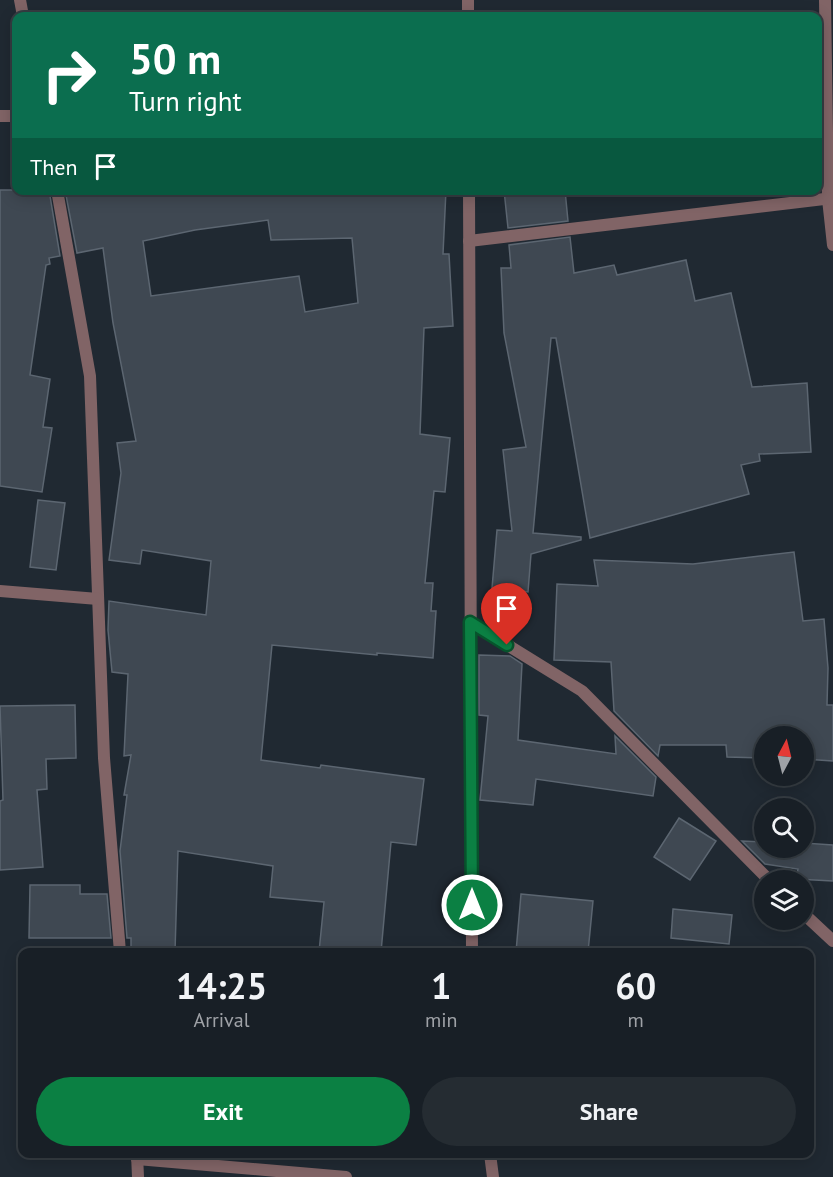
<!DOCTYPE html>
<html lang="en">
<head>
<meta charset="utf-8">
<style>
	body { margin:0; font-family:"PT Sans",sans-serif; background:#252c32; color:#f1f3f6; height:100vh; display:flex; flex-direction:column; font-size:22px; white-space:nowrap }
	* { box-sizing:border-box; margin:0 }
	p { font-size:20px; color:#9fa2a7 }
	.icon { flex:none; width:33px; height:33px; fill:none; stroke:currentColor; stroke-width:2; stroke-linecap:round; stroke-linejoin:round }
	.map { position:relative; flex:1; overflow:hidden }
	.panel { position:absolute; left:18px; top:948px; width:796px; height:210px; display:flex; flex-direction:column; background:#181f26; border-radius:12px; box-shadow:0 3px 15px #0003,0 0 0 2px #363d43 }
	.panel>* { flex:none }
	.top-card { position:absolute; left:12px; top:12px; width:810px; height:183px; border-radius:12px; box-shadow:0 3px 15px #0003,0 0 0 2px #363d43; background:#0b6e4f; color:#fff; overflow:hidden }
	.needle { width:39px; rotate:7deg }
	.buttons { position:absolute; left:754px; top:726px; display:grid; gap:12px }
	.buttons a { display:grid; place-items:center; width:60px; height:60px; border-radius:50%; background:#181f26; box-shadow:0 3px 15px #0003,0 0 0 2px #363d43; font-size:30px }
	.pin { position:absolute; display:grid; place-items:center; width:51px; height:51px; color:#fff; margin:-62px -26px; border-radius:50% 50% 50% 0; rotate:-45deg; box-shadow:0 0 6px #0007 }
	.pin .icon { rotate:45deg }
	.me { position:absolute; width:66px; margin:-33px; rotate:0deg; stroke-linejoin:round; filter:drop-shadow(0 0 4px #0008) }
	.turn { display:flex; align-items:center; gap:21px; height:126px; padding:0 18px; font-size:27px }
	.turn .icon { width:78px; height:78px; stroke-width:2.5 }
	.turn b { display:block; font-size:42px; line-height:51px }
	.then { display:flex; align-items:center; height:57px; padding:0 18px; background:#0003; gap:12px; font-size:22px }
	.eta { display:flex; justify-content:space-evenly; align-items:center; height:102px; text-align:center }
	.eta b { font-size:36px; font-weight:700; line-height:42px }
	.button { display:flex; gap:12px; margin-top:auto; padding:12px 18px }
	.button a { flex:1; height:69px; border-radius:36px; background:#0b8043; color:#fff; font-size:24px; font-weight:700; line-height:69px; text-align:center }
	.button a+a { background:#252c32; color:#f1f3f6 }
	.map>svg:first-child { display:block }
	.building { fill:#3f4852; stroke:#5c6671; stroke-width:1.5; fill-rule:evenodd }
	.lines { fill:none; stroke-linecap:round; stroke-linejoin:round }
	.minor { stroke:#816466; stroke-width:12 }
	.route-casing { stroke:#07532c; stroke-width:15 }
	.route { stroke:#0b8043; stroke-width:10 }
</style>
</head>
<body>
<div class="map">
<svg width="833" height="1177" viewBox="0 0 833 1177">
	<rect width="100%" height="100%" fill="#202932"/>
	<g class="building">
		<polygon points="0,190 49,190 60,256 49,258 50,264 46,265 30,375 50,379 43,427 52,428 42,492 0,486"/>
		<path d="M65,190H446L443,254H449L453,326L424,328L420,434L450,438L445,492L434,491L425,583H433L431,611H436L433,658L377,653V655L272,645L261,760L320,768L321,765L424,779L416,845L391,842L381,952H319L324,902L270,897L273,866L178,851L175,952H131V938H127L120,851L127,795H124L131,755L124,756L128,674L112,672L108,630L109,601L206,615L211,561L142,550L140,564L109,560L121,473L117,443L136,441L113,323L103,248L77,253ZM268,220L271,240L352,238L358,303L305,312L299,276L151,296L143,241L195,230Z"/>
		<polygon points="504,190 565,190 568,221 508,228"/>
		<polygon points="570,237 574,273 614,265 617,275 686,260 695,301 731,293 752,387 807,383 811,452 759,454 760,461 741,465 749,494 590,538 556,338 551,338 533,533 581,537 581,540 531,554 528,592 492,588 497,530 512,531 503,450 526,447 504,333 501,268 511,268 509,245"/>
		<polygon points="38,500 65,503 56,570 30,567"/>
		<polygon points="794,552 803,621 824,619 828,668 827,705 833,705 833,761 804,759 804,736 765,736 765,758 727,757 726,745 660,745 658,756 614,711 611,662 554,660 557,584 598,586 594,560 693,564"/>
		<polygon points="479,655 510,656 522,664 518,740 616,754 615,736 656,777 653,796 536,779 533,805 480,800 488,716 479,715"/>
		<polygon points="75,705 76,758 46,759 47,789 37,790 43,867 0,870 0,801 3,800 0,706"/>
		<polygon points="679,818 716,841 690,880 654,857"/>
		<polygon points="742,841 765,842 765,848 804,848 804,843 833,845 833,881 796,879 798,869 765,864"/>
		<polygon points="30,885 80,885 80,894 107,894 111,938 29,938"/>
		<polygon points="521,894 593,901 588,952 516,952"/>
		<polygon points="673,909 732,915 729,944 671,938"/>
	</g>
	<g class="lines">
		<g class="minor">
			<polyline points="20,0 23,16"/>
			<polyline points="468,0 468,16"/>
			<polyline points="825,0 828,199 833,245"/>
			<polyline points="0,116 16,116"/>
			<polyline points="57,190 90,376 104,758 120,952"/>
			<polyline points="469,190 472,952"/>
			<polyline points="469,241 833,198"/>
			<polyline points="0,591 98,599"/>
			<polyline points="470,622 582,691 769,880"/>
			<polyline points="804,914 833,941"/>
			<polyline points="137,1154 138,1177"/>
			<polyline points="490,1154 493,1177"/>
			<polyline points="137,1159 346,1177"/>
		</g>
	</g>
	<g class="lines">
		<defs>
			<polyline id="route" points="472,905 470,622 507,645"/>
		</defs>
		<use href="#route" class="route-casing"/>
		<use href="#route" class="route"/>
	</g>
</svg>
<div class="buttons">
<a><svg class="needle" viewBox="-14 -14 28 28"><path d="M0-13l5 13h-10z" fill="#e53935"/><path d="M0 13l5-13h-10z" fill="#9fa2a7"/></svg></a>
<a><svg class="icon" aria-label="search" viewBox="0 0 24 24"><circle cx="10" cy="10" r="6"/><path d="M15 15l6 6"/></svg></a>
<a><svg class="icon" aria-label="layers" viewBox="0 0 24 24"><path d="M12 4l9 5-9 5-9-5zM3 14l9 5 9-5"/></svg></a>
</div>
<div class="pin" style="left:507px;top:645px;background:#d93025"><svg class="icon" aria-label="arrive" viewBox="0 0 24 24"><path d="M6 21V4h12l-3 4 3 4H6"/></svg></div>
<svg class="me" style="left:472px;top:905px" viewBox="-20 -20 40 40"><circle r="17" fill="#0b8043" stroke="#fff" stroke-width="3"/><path d="M0-11L8 9 0 5-8 9z" fill="#fff"/></svg>
<div class="top-card">
<div class="turn"><svg class="icon" aria-label="right" viewBox="0 0 24 24"><path d="M7 20v-9h11M14 6l5 5-5 5"/></svg><div><b>50 m</b>Turn right</div></div>
<div class="then">Then<svg class="icon" aria-label="arrive" viewBox="0 0 24 24"><path d="M6 21V4h12l-3 4 3 4H6"/></svg></div>
</div>
<section class="panel">
<div class="eta">
<div><b>14:25</b><p>Arrival</p></div>
<div><b>1</b><p>min</p></div>
<div><b>60</b><p>m</p></div>
</div>
<div class="button"><a>Exit</a><a>Share</a></div>
</section>
</div>
</body>
</html>
